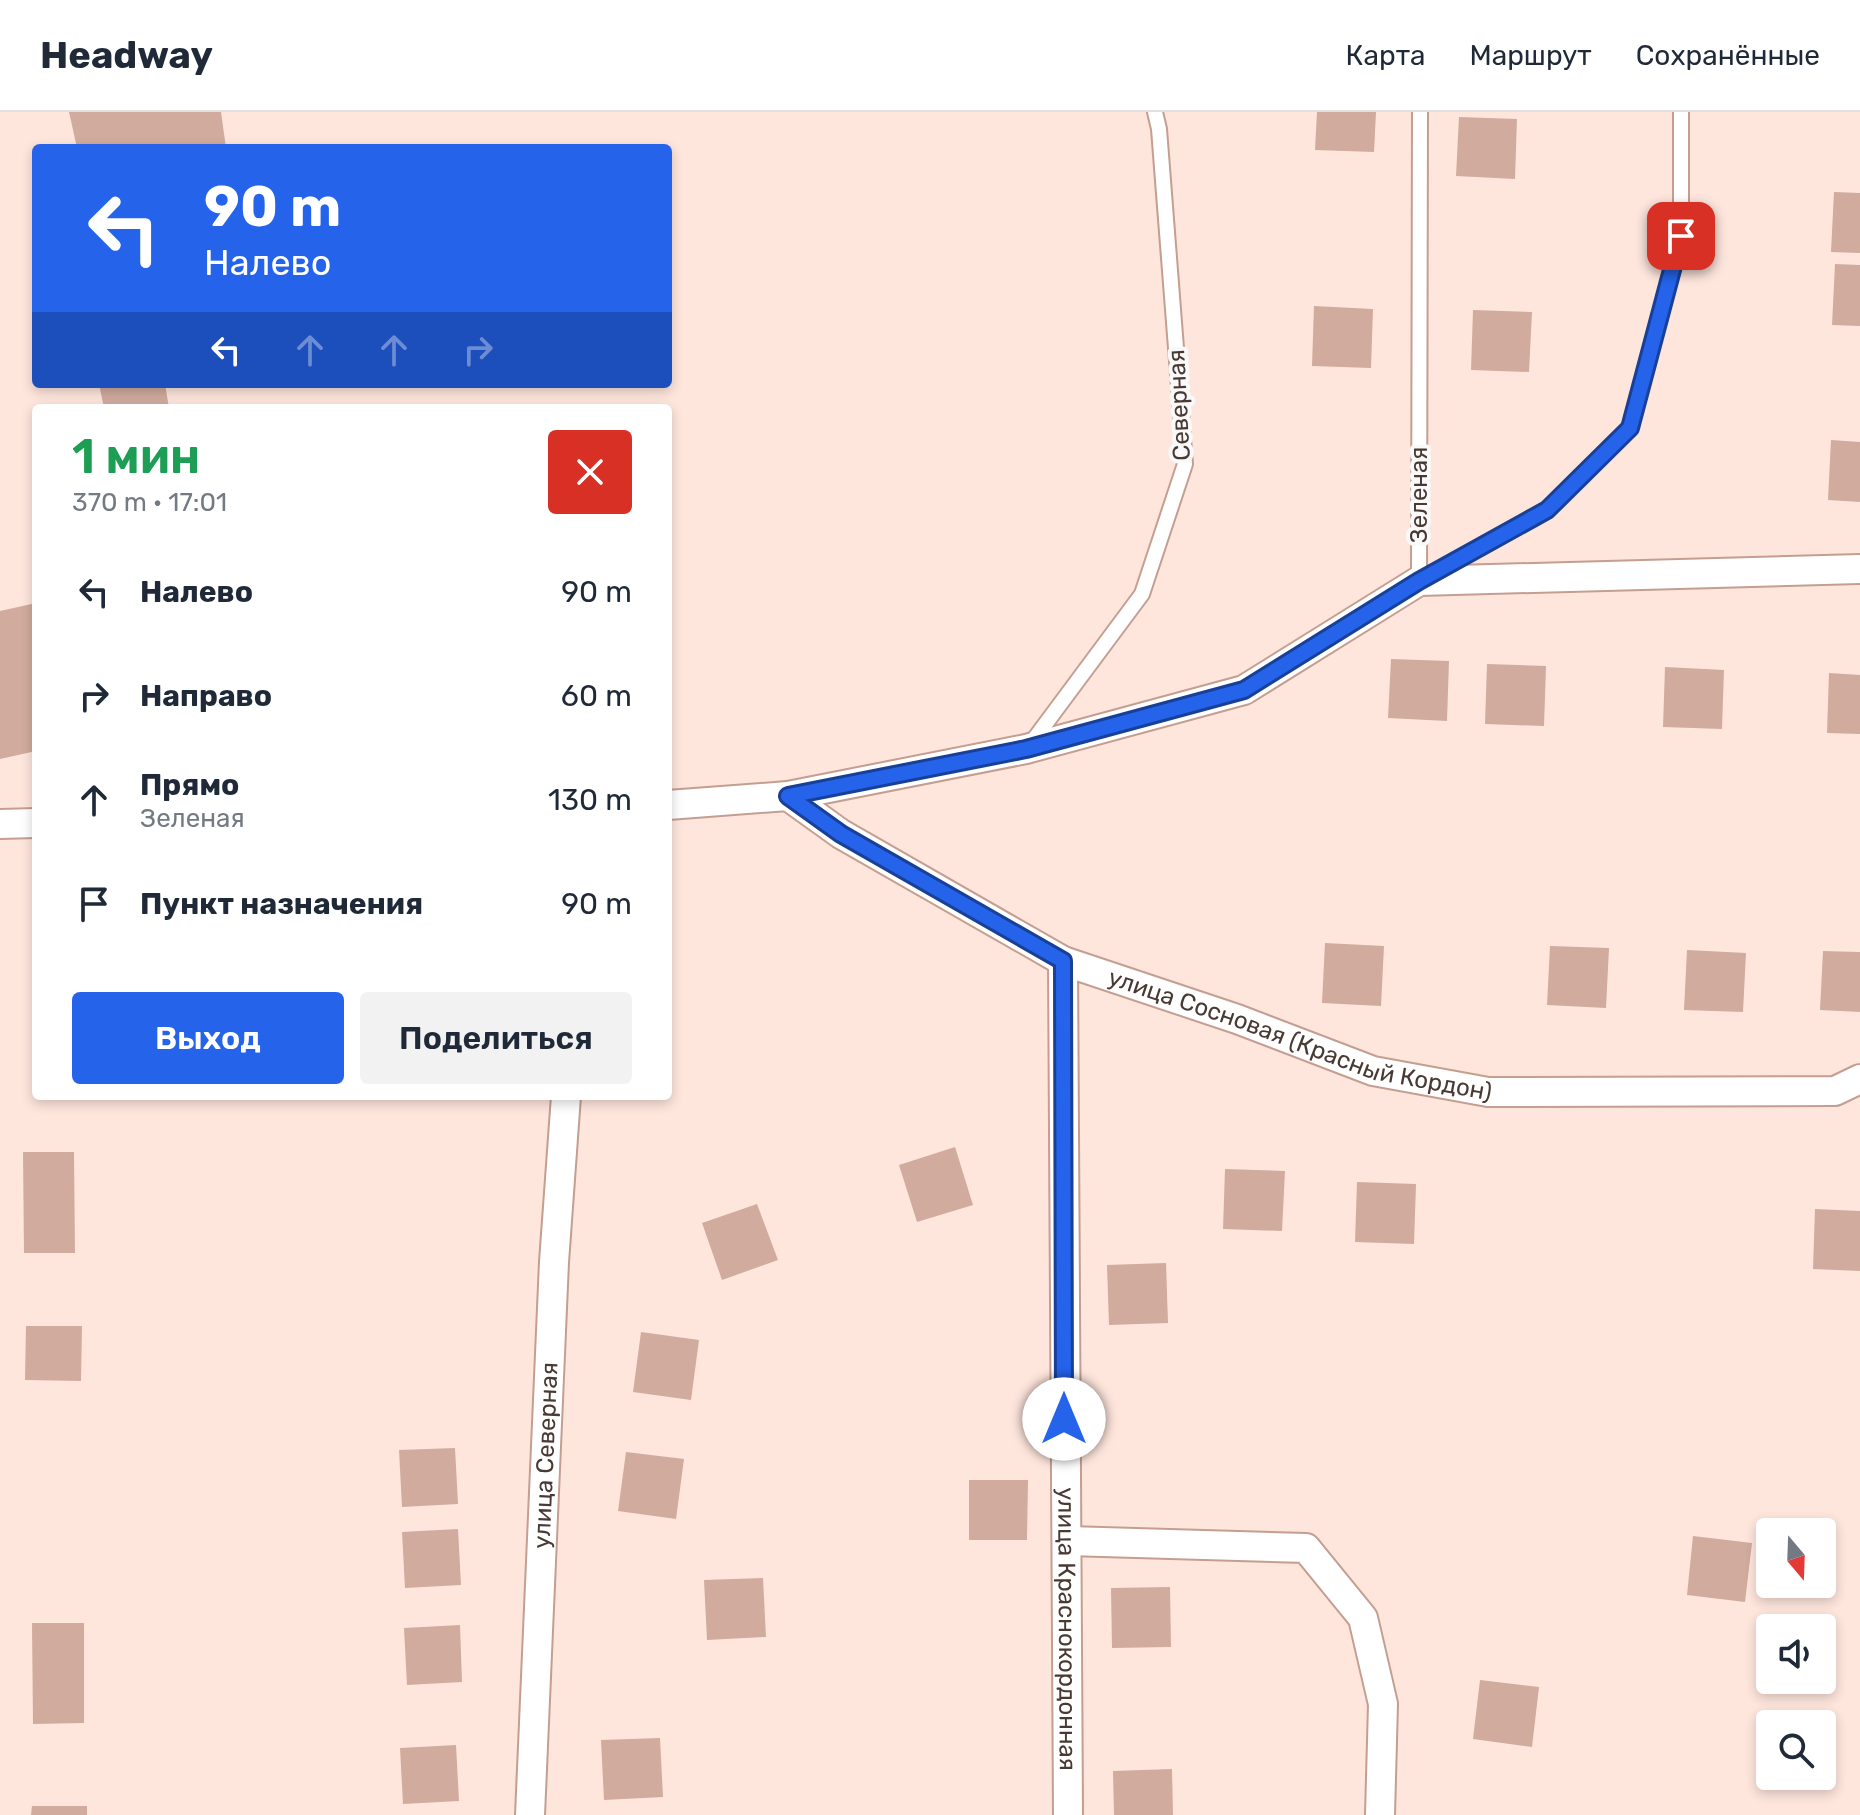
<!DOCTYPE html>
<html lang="ru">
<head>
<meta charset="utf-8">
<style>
	body { margin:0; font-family:Rubik,sans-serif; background:#f2f2f3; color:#1f2937; height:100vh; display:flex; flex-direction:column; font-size:30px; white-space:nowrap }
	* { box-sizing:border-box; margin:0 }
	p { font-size:26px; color:#747a83 }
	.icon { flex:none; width:44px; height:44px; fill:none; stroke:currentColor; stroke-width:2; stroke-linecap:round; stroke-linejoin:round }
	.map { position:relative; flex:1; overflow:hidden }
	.drawer { position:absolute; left:32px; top:292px; width:640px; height:696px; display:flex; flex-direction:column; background:#fff; border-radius:8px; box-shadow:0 4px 12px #0003 }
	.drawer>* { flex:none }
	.top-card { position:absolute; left:32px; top:32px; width:640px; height:244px; border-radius:8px; box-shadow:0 4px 12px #0003; background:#2563eb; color:#fff; overflow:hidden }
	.needle { width:52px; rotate:161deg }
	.controls { position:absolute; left:1756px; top:1406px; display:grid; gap:16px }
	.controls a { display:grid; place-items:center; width:80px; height:80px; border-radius:8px; background:#fff; box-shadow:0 4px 12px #0003; font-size:40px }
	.pin { position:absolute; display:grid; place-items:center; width:68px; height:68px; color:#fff; margin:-34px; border-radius:16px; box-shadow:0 4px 12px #0006 }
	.me { position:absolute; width:88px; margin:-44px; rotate:0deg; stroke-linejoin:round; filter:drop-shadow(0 0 6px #0008) }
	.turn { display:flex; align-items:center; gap:28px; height:168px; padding:0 40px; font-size:36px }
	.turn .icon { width:104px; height:104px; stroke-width:2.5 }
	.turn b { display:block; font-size:56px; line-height:68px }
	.lanes { display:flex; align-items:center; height:76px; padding:0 40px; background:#0003; justify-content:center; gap:40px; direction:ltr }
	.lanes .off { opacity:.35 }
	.round { display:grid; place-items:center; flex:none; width:84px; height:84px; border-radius:8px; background:#f2f2f3 }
	.overview { display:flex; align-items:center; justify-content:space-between; height:136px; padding:0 40px }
	h1 { font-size:48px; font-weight:600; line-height:60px; color:#1e9e55 }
	.action { display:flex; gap:16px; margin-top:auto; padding:16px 40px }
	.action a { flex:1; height:92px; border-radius:8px; background:#2563eb; color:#fff; font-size:32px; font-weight:600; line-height:92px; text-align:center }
	.action a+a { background:#f2f2f3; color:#1f2937 }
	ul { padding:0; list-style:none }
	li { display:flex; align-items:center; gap:24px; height:104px; padding:0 40px }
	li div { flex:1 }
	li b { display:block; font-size:30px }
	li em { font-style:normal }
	header { display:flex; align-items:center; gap:48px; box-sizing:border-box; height:112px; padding:0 40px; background:#fff; border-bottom:2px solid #e0e1e3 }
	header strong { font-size:38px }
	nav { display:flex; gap:44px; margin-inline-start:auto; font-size:28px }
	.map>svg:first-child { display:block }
	.building { fill:#d1ab9e }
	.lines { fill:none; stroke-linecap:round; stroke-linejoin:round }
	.service-casing { stroke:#c49e91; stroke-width:18 }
	.minor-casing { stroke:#c49e91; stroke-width:32 }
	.service { stroke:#fff; stroke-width:14 }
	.minor { stroke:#fff; stroke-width:28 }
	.route-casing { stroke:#184099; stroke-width:20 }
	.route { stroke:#2563eb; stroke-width:14 }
	.labels { text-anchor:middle; stroke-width:8; stroke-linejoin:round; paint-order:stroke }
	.street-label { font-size:24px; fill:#483933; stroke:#f9f9f9 }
</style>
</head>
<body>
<header>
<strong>Headway</strong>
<nav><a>Карта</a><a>Маршрут</a><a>Сохранённые</a></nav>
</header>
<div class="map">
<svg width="1860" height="1703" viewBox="0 0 1860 1703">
	<rect width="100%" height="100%" fill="#fee6dd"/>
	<g class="building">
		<polygon points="69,0 221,0 226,36 77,36"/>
		<polygon points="1317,0 1376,0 1374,40 1315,38"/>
		<polygon points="1459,5 1517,7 1515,67 1456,64"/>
		<polygon points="1834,80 1860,81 1860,141 1831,140"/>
		<polygon points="1835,152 1860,153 1860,214 1832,213"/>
		<polygon points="1314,194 1373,197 1371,256 1312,254"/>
		<polygon points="1473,198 1532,200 1529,260 1471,258"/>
		<polygon points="99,272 165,272 169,296 104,296"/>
		<polygon points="1831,328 1860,330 1860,390 1828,388"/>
		<polygon points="36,491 36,639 0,647 0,499"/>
		<polygon points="1391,547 1449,549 1447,609 1388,606"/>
		<polygon points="1487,552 1546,554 1544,614 1485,612"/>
		<polygon points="1665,555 1724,558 1722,617 1663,615"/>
		<polygon points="1829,561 1860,563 1860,622 1827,621"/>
		<polygon points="1325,831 1384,834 1381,894 1322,891"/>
		<polygon points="1550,834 1609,836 1606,896 1547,893"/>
		<polygon points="1687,838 1746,841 1743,900 1684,898"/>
		<polygon points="1823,839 1860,840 1860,900 1820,898"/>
		<polygon points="955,1035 973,1093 917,1110 899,1053"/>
		<polygon points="23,1040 74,1040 75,1141 24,1141"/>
		<polygon points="1225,1057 1285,1059 1282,1119 1223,1117"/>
		<polygon points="1357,1070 1416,1072 1414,1132 1355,1130"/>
		<polygon points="757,1092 778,1148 722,1168 702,1111"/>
		<polygon points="1815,1097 1860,1099 1860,1159 1813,1157"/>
		<polygon points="1166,1151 1168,1211 1109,1213 1107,1153"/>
		<polygon points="26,1214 82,1214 81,1269 25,1268"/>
		<polygon points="641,1220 699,1228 691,1288 633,1280"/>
		<polygon points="455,1336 458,1392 402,1395 399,1338"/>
		<polygon points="626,1340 684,1347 676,1407 618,1399"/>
		<polygon points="969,1368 1028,1368 1027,1428 969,1428"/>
		<polygon points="458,1417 461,1473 405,1476 402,1420"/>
		<polygon points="1693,1424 1752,1431 1745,1490 1687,1483"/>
		<polygon points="763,1466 766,1525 707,1528 704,1468"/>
		<polygon points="1170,1475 1171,1535 1112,1536 1111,1476"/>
		<polygon points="32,1511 84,1511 84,1611 33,1612"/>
		<polygon points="460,1513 462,1570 407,1573 404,1516"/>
		<polygon points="1480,1568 1539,1575 1532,1635 1473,1627"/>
		<polygon points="660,1626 663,1685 604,1688 601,1628"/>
		<polygon points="456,1633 459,1689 403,1692 400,1636"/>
		<polygon points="1172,1657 1173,1703 1114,1703 1113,1659"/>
		<polygon points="32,1694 87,1694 87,1703 31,1703"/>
	</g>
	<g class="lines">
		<defs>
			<g id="service">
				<polyline points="1420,0 1419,469 1547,398 1630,316 1681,124 1681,0"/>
				<polyline points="1029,634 1142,482 1185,352 1159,17 1155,0"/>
			</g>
			<g id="minor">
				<path id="s1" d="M788,684L841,722L1063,849L1237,907L1373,959L1488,980L1835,979L1860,967"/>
				<polyline points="668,693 788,684 1026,637 1244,578 1419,469 1860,457"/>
				<polyline points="0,712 36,711"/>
				<path id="s2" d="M1063,849L1068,1703"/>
				<polyline points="1068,1429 1306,1436 1363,1506 1383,1592 1380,1703"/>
				<path id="s3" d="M530,1703L554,1150L566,984"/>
			</g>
		</defs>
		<use href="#service" class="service-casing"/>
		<use href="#minor" class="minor-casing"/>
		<use href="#service" class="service"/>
		<use href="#minor" class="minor"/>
	</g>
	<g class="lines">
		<defs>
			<polyline id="route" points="1064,1307 1063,849 841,722 788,684 1026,637 1244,578 1419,469 1547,398 1630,316 1681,124"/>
		</defs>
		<use href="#route" class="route-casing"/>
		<use href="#route" class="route"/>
	</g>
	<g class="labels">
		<g class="street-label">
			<text transform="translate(1179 293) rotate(-93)" y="8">Северная</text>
			<text transform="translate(1419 383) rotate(-90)" y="8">Зеленая</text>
			<text dy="8" stroke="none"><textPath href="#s1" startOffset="570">улица Сосновая (Красный Кордон)</textPath></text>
			<text dy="8" stroke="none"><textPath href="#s3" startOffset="360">улица Северная</textPath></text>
			<text dy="8" stroke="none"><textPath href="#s2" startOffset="668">улица Краснокордонная</textPath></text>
		</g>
	</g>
</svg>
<div class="controls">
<a><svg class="needle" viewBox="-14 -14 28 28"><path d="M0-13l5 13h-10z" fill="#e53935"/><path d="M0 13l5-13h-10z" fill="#747a83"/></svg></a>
<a><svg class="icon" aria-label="sound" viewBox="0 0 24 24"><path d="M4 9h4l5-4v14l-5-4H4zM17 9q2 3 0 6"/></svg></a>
<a><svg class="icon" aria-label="search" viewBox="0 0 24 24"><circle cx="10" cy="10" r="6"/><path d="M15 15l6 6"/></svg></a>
</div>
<div class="pin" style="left:1681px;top:124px;background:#d93025"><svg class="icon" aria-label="arrive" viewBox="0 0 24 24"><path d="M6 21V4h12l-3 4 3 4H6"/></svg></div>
<svg class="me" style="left:1064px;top:1307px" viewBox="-20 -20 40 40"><circle r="19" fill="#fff"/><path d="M0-13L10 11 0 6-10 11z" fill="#2563eb"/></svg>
<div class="top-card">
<div class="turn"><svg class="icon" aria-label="left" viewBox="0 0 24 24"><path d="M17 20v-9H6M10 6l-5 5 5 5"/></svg><div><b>90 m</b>Налево</div></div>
<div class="lanes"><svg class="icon" aria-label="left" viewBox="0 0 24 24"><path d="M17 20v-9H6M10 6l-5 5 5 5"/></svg><svg class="icon off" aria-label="ahead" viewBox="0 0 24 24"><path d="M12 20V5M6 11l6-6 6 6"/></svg><svg class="icon off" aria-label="ahead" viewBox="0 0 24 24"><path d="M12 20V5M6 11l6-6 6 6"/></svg><svg class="icon off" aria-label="right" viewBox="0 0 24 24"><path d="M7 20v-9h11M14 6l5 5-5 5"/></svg></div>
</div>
<section class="drawer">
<div class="overview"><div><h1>1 мин</h1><p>370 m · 17:01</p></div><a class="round" style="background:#d93025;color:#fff"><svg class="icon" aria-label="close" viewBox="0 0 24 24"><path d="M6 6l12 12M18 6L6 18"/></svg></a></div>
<ul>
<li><svg class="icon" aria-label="left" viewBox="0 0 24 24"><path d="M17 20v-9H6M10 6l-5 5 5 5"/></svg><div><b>Налево</b></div><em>90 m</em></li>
<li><svg class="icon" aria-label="right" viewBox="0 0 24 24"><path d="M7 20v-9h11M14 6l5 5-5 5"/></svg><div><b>Направо</b></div><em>60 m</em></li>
<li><svg class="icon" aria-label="ahead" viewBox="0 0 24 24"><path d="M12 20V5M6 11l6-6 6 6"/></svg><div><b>Прямо</b><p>Зеленая</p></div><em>130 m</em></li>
<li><svg class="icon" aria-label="arrive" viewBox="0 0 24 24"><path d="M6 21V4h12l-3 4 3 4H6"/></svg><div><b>Пункт назначения</b></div><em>90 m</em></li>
</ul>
<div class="action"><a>Выход</a><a>Поделиться</a></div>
</section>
</div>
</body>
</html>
